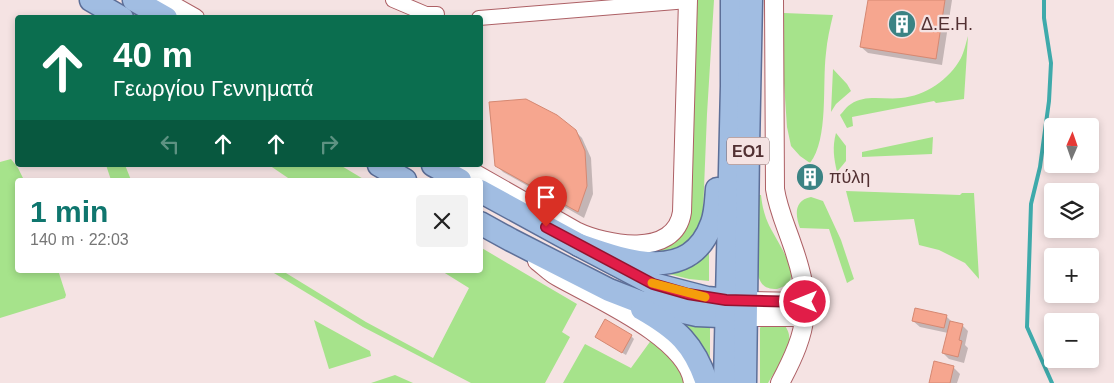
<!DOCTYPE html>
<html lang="en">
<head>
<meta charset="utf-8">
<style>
	body { margin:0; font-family:Arial,sans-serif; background:#f2f2f2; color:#222; height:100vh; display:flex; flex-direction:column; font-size:19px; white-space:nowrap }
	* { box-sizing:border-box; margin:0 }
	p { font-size:16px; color:#767676 }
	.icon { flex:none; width:28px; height:28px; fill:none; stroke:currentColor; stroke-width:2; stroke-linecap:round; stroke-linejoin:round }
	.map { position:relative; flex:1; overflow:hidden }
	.sheet { position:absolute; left:15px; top:178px; width:468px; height:95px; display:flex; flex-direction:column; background:#fff; border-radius:5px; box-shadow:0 2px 8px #0003 }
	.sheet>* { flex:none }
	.top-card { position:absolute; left:15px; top:15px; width:468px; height:152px; border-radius:5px; box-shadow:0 2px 8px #0003; background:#0b6e4f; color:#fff; overflow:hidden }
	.needle { width:32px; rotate:2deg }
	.buttons { position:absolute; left:1044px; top:118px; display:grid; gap:10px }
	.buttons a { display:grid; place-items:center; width:55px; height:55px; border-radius:5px; background:#fff; box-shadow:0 2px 8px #0003; font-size:25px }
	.pin { position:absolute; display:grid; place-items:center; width:42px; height:42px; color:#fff; margin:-51px -21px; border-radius:50% 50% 50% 0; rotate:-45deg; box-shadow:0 0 5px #0007 }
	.pin .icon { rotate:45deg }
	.me { position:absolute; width:55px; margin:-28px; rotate:270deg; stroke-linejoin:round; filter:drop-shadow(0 0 4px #0008) }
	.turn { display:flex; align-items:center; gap:18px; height:105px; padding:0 15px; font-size:22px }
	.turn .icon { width:65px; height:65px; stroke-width:2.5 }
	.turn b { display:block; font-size:35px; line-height:42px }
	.lanes { display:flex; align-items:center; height:48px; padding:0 15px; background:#0003; justify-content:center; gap:25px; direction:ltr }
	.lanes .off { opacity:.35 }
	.round { display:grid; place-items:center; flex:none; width:52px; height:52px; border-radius:5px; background:#f2f2f2 }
	.head { display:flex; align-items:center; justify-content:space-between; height:85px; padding:0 15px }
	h1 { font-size:30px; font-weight:800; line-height:38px; color:#0f766e }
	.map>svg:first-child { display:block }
	.green { fill:#a6e38b }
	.shadow { fill:#0003 }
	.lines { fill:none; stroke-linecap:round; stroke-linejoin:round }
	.stream { stroke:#3eaaab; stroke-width:4 }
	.building { fill:#f6a68f; stroke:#d58872 }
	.minor-casing { stroke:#ad6065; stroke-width:16 }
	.tertiary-casing { stroke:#ad6065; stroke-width:20 }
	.primary-casing { stroke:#5d6f98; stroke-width:25 }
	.minor { stroke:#fff; stroke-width:14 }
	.tertiary { stroke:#fff; stroke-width:18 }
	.primary { stroke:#a1bde2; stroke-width:22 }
	.route-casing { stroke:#92132f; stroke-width:12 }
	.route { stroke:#e11d48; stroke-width:9 }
	.slow { stroke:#f59e0b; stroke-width:9 }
	.labels { text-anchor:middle; stroke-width:4.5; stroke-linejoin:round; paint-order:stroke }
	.shield { fill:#f5e3e3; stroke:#836667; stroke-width:1 }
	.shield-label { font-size:16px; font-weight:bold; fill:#523032 }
	.poi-label { font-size:18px; fill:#523032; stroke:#f5e3e3; text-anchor:start }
</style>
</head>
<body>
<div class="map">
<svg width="1114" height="383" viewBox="0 0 1114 383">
	<rect width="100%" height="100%" fill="#f5e3e3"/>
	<g class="green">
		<polygon points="695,0 714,0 707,114 703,213 701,224 686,245 658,255 642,249 682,234 688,224 689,217"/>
		<path d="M784,13L833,15C830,28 827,40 826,53C822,84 829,139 810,163L800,156L791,146L787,127L782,54Z"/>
		<path d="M968,36L964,99L936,103L934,101L852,117L853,126L847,128L840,115C844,111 847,106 851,104C865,94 885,100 901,98C925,96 949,80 961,58C964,52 966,43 968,36Z"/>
		<polygon points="833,69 847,84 851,91 836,104 831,112"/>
		<path d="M836,133L846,146V161L837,172C834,159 832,147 836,133Z"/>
		<polygon points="933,137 932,154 862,157 862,152"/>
		<polygon points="11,159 18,168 24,180 18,180 18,270 58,270 66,295 65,298 0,318 0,162"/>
		<polygon points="106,165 125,165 131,180 111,180"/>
		<polygon points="269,165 340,165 365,180 291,180"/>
		<polygon points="846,191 960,195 962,193 974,193 979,279 965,263 939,250 919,245 914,219 854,222"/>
		<path d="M759,195H761C762,205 764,214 768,223C773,235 794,264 791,277C790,284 783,287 777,289C766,289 761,286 758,275Z"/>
		<path d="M811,197L823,201L841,240L854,279L847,283L829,229L800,228C795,215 794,200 811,197Z"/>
		<polygon points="480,247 577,304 562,332 570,337 545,383 471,383 363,327 269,270 281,270 366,322 433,358 469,288 440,270 480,270"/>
		<polygon points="709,251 709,281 689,279 669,274"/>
		<polygon points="314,320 370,351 371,356 329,369"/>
		<polygon points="683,322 710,323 710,358 697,338"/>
		<path d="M781,322C802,339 778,366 768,383H760V328L762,324Z"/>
		<polygon points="652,339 682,371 687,383 563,383 585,344 631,368"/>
		<polygon points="395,375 413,383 371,383"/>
	</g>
	<g class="shadow">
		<polygon points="869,0 952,0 942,65 868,53 861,47"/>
		<polygon points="575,131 582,138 591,158 593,194 584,218 503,172 496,165"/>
		<polygon points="946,316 953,323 962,325 968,331 965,345 968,348 964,363 949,359 943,353 948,333 920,327 913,321"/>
		<polygon points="631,336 634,339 626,355 596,337"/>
		<polygon points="953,367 960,374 957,383 931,383"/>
	</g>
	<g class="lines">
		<polyline class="stream" points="1044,0 1044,18 1051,63 1049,101 1040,167 1031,204 1027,327 1052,383"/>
	</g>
	<g class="building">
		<polygon points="868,0 945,0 936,59 860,47"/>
		<polygon points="526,99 557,115 576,130 585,151 587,186 578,212 495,166 489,102"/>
		<polygon points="915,308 947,315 944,328 912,321"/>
		<polygon points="605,319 632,335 622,353 595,337"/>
		<polygon points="950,321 963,324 959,340 962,341 958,357 942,353"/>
		<polygon points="934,361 954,366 950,383 929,383"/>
	</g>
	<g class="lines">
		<defs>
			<g id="minor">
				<polyline points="393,0 426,14 437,14"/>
				<polyline points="479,18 688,1"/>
			</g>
			<g id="tertiary">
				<polyline points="163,0 195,18"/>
				<path d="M774,0L775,189C778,209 786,226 792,244C813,303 809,329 780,383"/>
				<path d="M460,165L576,231C605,245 675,259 682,212L688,0"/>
				<path d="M537,261C544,266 550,273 558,277C595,298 688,338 693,383"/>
				<polyline points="747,301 805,302"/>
				<polyline points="747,317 805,317"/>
			</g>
			<g id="primary">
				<polyline points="91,0 122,18"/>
				<polyline points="134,0 166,18"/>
				<polyline points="379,165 405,180"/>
				<polyline points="433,165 460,180"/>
				<polyline points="480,191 579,245 653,284 707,298 741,301"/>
				<polyline points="480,223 511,240 609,290 640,302 697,315 741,317"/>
				<path d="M579,245C625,261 690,285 712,223C716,212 716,200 717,189"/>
				<path d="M642,309C677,329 694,344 707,383"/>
				<polyline points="725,383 732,86 732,0"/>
				<polyline points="745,383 748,148 751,0"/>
			</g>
		</defs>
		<use href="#minor" class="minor-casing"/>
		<use href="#tertiary" class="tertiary-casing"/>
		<use href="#primary" class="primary-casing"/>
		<use href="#minor" class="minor"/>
		<use href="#tertiary" class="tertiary"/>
		<use href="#primary" class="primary"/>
	</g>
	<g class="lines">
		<defs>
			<polyline id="route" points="546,227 653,284 688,294 726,300 805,302"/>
		</defs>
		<use href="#route" class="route-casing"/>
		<use href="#route" class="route"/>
		<polyline class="slow" points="652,283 705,297"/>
	</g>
	<defs>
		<symbol id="building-disc" viewBox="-11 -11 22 22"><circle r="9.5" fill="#3b8384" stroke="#f5e3e3"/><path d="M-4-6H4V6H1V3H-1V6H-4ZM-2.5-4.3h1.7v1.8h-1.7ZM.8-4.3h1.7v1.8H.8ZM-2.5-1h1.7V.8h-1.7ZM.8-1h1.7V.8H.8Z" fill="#fff"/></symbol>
	</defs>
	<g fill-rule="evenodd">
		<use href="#building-disc" x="886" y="8" width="32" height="32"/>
		<use href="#building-disc" x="794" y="161" width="32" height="32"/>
	</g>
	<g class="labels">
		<rect class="shield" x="727" y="137.5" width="42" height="27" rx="4"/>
		<g class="shield-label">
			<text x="748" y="157">ΕΟ1</text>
		</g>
		<g class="poi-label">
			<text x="921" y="30">Δ.Ε.Η.</text>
			<text x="829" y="183">πύλη</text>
		</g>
	</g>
</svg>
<div class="buttons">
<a><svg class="needle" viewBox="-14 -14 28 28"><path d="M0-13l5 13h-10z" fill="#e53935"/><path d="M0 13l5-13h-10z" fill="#767676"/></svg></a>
<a><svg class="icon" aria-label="layers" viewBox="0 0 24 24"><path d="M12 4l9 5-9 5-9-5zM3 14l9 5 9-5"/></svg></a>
<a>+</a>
<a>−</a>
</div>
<div class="pin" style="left:546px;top:227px;background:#d93025"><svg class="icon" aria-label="arrive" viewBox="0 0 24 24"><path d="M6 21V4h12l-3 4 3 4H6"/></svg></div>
<svg class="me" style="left:805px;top:302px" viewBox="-20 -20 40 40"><circle r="17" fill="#e11d48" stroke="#fff" stroke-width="3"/><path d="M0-11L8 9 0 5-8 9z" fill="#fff"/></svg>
<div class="top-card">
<div class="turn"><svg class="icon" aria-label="ahead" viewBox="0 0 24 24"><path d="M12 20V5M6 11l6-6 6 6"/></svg><div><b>40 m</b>Γεωργίου Γεννηματά</div></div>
<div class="lanes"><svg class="icon off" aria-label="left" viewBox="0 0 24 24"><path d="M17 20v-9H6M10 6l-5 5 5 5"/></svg><svg class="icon" aria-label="ahead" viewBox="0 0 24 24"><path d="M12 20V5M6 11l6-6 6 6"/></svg><svg class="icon" aria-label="ahead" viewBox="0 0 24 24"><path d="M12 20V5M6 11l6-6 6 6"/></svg><svg class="icon off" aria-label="right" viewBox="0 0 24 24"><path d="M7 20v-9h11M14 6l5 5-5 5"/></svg></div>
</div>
<section class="sheet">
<div class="head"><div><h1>1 min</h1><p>140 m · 22:03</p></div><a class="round"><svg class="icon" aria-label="close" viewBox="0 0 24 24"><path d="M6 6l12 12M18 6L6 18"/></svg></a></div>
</section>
</div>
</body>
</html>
